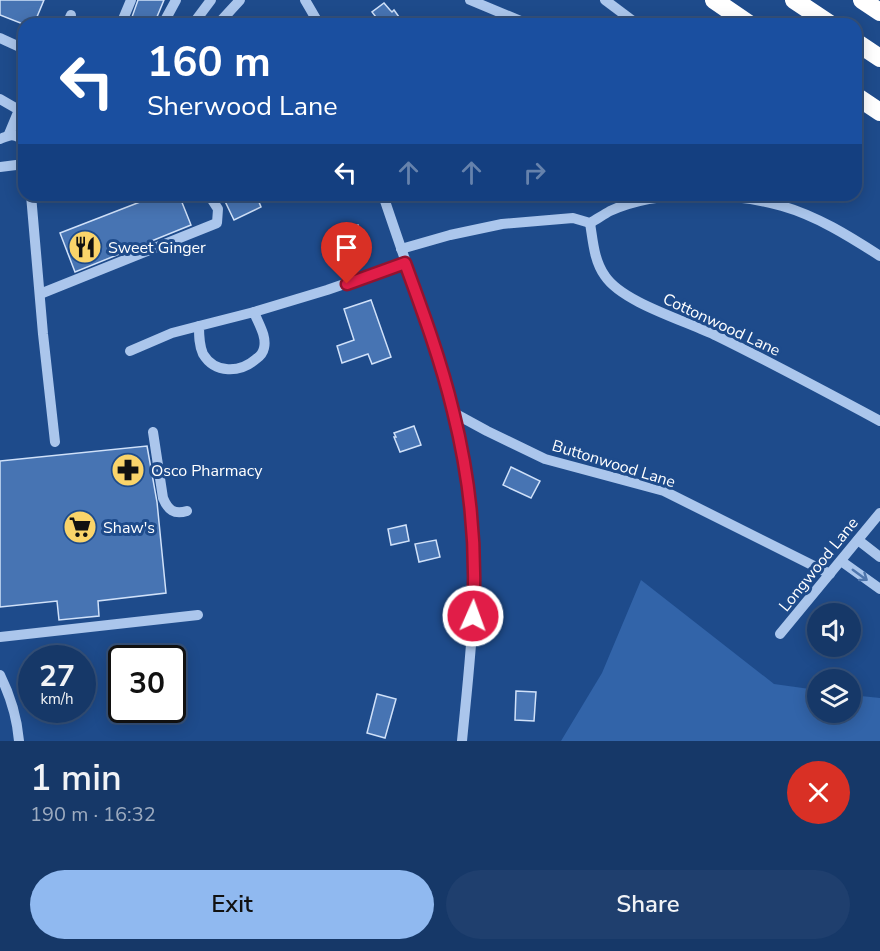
<!DOCTYPE html>
<html lang="en">
<head>
<meta charset="utf-8">
<style>
	body { margin:0; font-family:"Nunito Sans",sans-serif; background:#1f3f6e; color:#f1f3f6; height:100vh; display:flex; flex-direction:column; font-size:22px; white-space:nowrap }
	* { box-sizing:border-box; margin:0 }
	p { font-size:20px; color:#9eacc0 }
	.icon { flex:none; width:33px; height:33px; fill:none; stroke:currentColor; stroke-width:2; stroke-linecap:round; stroke-linejoin:round }
	.map { position:relative; height:741px; overflow:hidden }
	.panel { display:flex; flex-direction:column; background:#163868; flex:1 }
	.panel>* { flex:none }
	.banner { position:absolute; left:18px; top:18px; width:844px; height:183px; border-radius:18px; box-shadow:0 3px 15px #0003,0 0 0 2px #35527c; background:#1a4fa0; color:#fff; overflow:hidden }
	.fabs { position:absolute; left:807px; top:603px; display:grid; gap:12px }
	.fabs a { display:grid; place-items:center; width:54px; height:54px; border-radius:50%; background:#163868; box-shadow:0 3px 15px #0003,0 0 0 2px #35527c; font-size:30px }
	.speed { position:absolute; left:18px; top:645px; display:flex; gap:12px; font-size:30px; font-weight:700; text-align:center }
	.speed>* { display:grid; place-content:center; width:78px; height:78px; border-radius:50%; background:#163868; box-shadow:0 3px 15px #0003,0 0 0 2px #35527c; line-height:1 }
	.speed small { font-size:15px; font-weight:400 }
	.speed .limit { border:3px solid #111; border-radius:9px; background:#fff; color:#111 }
	.pin { position:absolute; display:grid; place-items:center; width:51px; height:51px; color:#fff; margin:-62px -26px; border-radius:50% 50% 50% 0; rotate:-45deg; box-shadow:0 0 6px #0007 }
	.pin .icon { rotate:45deg }
	.me { position:absolute; width:66px; margin:-33px; rotate:2deg; stroke-linejoin:round; filter:drop-shadow(0 0 4px #0008) }
	.turn { display:flex; align-items:center; gap:21px; height:126px; padding:0 30px; font-size:27px }
	.turn .icon { width:78px; height:78px; stroke-width:2.5 }
	.turn b { display:block; font-size:42px; line-height:51px }
	.lanes { display:flex; align-items:center; height:57px; padding:0 30px; background:#0003; justify-content:center; gap:30px; direction:ltr }
	.lanes .off { opacity:.35 }
	.round { display:grid; place-items:center; flex:none; width:63px; height:63px; border-radius:32px; background:#1f3f6e }
	.overview { display:flex; align-items:center; justify-content:space-between; height:102px; padding:0 30px }
	h1 { font-size:36px; font-weight:600; line-height:45px }
	.primary-button { display:flex; gap:12px; margin-top:auto; padding:12px 30px }
	.primary-button a { flex:1; height:69px; border-radius:36px; background:#90b9f0; color:#111; font-size:24px; font-weight:600; line-height:69px; text-align:center }
	.primary-button a+a { background:#1f3f6e; color:#f1f3f6 }
	.map>svg:first-child { display:block }
	.green { fill:#3264a9 }
	.building { fill:#4774b3; stroke:#d0e1f9; stroke-width:1.5 }
	.lines { fill:none; stroke-linecap:round; stroke-linejoin:round }
	.minor { stroke:#abc6ec; stroke-width:10 }
	.highway { stroke:#fff; stroke-width:18 }
	.oneway { stroke:#4f76ad }
	.route-casing { stroke:#92132f; stroke-width:15 }
	.route { stroke:#e11d48; stroke-width:10 }
	.labels { text-anchor:middle; stroke-width:6; stroke-linejoin:round; paint-order:stroke }
	.poi-label { font-size:16px; fill:#fff; stroke:#1e4b8b; text-anchor:start }
	.street-label { font-size:16px; fill:#fff; stroke:#1e4b8b }
</style>
</head>
<body>
<div class="map">
<svg width="880" height="741" viewBox="0 0 880 741">
	<rect width="100%" height="100%" fill="#1e4b8b"/>
	<polygon class="green" points="641,580 774,684 817,690 818,712 850,712 851,695 880,698 880,741 561,741 602,673"/>
	<g class="building">
		<polygon points="0,0 44,0 34,24 23,24 0,15"/>
		<polygon points="138,0 164,0 154,24 134,24 137,19 132,17"/>
		<polygon points="384,3 390,10 392,12 394,10 404,24 376,24 379,21 372,12"/>
		<polygon points="158,195 179,195 191,225 75,272 60,233"/>
		<polygon points="222,195 256,195 261,207 234,220"/>
		<polygon points="358,225 366,249 351,255 342,231"/>
		<polygon points="371,300 391,357 372,364 368,354 342,363 337,346 354,340 344,309"/>
		<polygon points="414,426 421,445 400,452 394,437 396,437 394,433"/>
		<polygon points="147,446 157,502 166,593 98,601 99,616 59,620 57,601 0,607 0,461"/>
		<polygon points="511,467 540,481 531,498 503,485"/>
		<polygon points="406,525 409,541 391,545 388,529"/>
		<polygon points="436,540 440,557 419,562 415,544"/>
		<polygon points="516,691 536,692 534,721 515,720"/>
		<polygon points="377,694 396,699 385,738 367,733"/>
	</g>
	<g class="lines">
		<g class="minor">
			<polyline points="305,0 319,24"/>
			<polyline points="470,0 528,24"/>
			<polyline points="605,0 637,24"/>
			<polyline points="67,24 71,15"/>
			<polyline points="121,24 131,0"/>
			<polyline points="163,24 176,0"/>
			<polyline points="193,24 211,0"/>
			<polyline points="218,24 240,0"/>
			<polyline points="0,38 24,49"/>
			<polyline points="0,99 19,110 9,134"/>
			<path d="M0,139C9,136 11,133 20,138L24,149"/>
			<polyline points="0,167 24,164"/>
			<polyline points="31,195 43,334 55,442"/>
			<path d="M383,195C416,294 453,388 469,492C481,574 470,658 462,741"/>
			<path d="M590,223C593,241 594,261 605,276C623,303 687,321 717,336C772,363 826,392 880,421"/>
			<path d="M401,249L450,235L502,224L573,218L590,223C597,219 603,215 610,211C658,189 732,192 782,206C817,216 849,236 880,256"/>
			<polyline points="40,294 217,223 218,209 209,195"/>
			<path d="M254,312C258,323 267,336 264,348C263,353 259,357 256,359C240,373 215,374 203,354C199,345 199,336 199,326Z"/>
			<polyline points="254,312 327,290 405,263"/>
			<polyline points="130,351 172,333 199,326"/>
			<polyline points="454,413 487,431 545,459 664,491 830,574"/>
			<path d="M153,432L163,498C168,510 174,515 187,511"/>
			<polyline points="858,540 880,557"/>
			<polyline points="841,561 880,589"/>
			<polyline points="780,634 880,513"/>
			<polyline points="0,637 198,615"/>
			<path d="M0,675C11,697 17,717 19,741"/>
		</g>
		<g class="highway">
			<polyline points="714,0 749,24"/>
			<polyline points="794,0 830,24"/>
			<polyline points="862,0 880,12"/>
			<polyline points="856,42 880,58"/>
			<polyline points="856,96 880,112"/>
		</g>
	</g>
	<defs><path id="oneway-shaft" d="M-6 0H5M1.5-3L5.5 0L1.5 3" fill="none" stroke-width="1.6" stroke-linecap="round" stroke-linejoin="round" transform="scale(1.5)"/></defs>
	<use class="oneway" href="#oneway-shaft" transform="translate(860 575) rotate(36)"/>
	<g class="lines">
		<defs>
			<path id="route" d="M347,284L405,263C423,312 441,361 453,411C470,478 477,548 473,616"/>
		</defs>
		<use href="#route" class="route-casing"/>
		<use href="#route" class="route"/>
	</g>
	<defs>
		<symbol id="restaurant-disc" viewBox="-11 -11 22 22"><circle r="9.5" fill="#fad46a" stroke="#1e4b8b"/><path d="M-5-6h1v4h1v-4h1v4h1v-4h1v5L-1.5 .5V6h-2V.5L-5-1ZM5-6V6H3V1.5H1.5Q1.5-4 5-6Z" fill="#111"/></symbol>
		<symbol id="pharmacy-disc" viewBox="-11 -11 22 22"><circle r="9.5" fill="#fad46a" stroke="#1e4b8b"/><path d="M-2-6h4v4h4v4h-4v4h-4v-4h-4v-4h4Z" fill="#111"/></symbol>
		<symbol id="supermarket-disc" viewBox="-11 -11 22 22"><circle r="9.5" fill="#fad46a" stroke="#1e4b8b"/><path d="M-6-5.5h2.5l.6 2H6L4.5 2H-2.5L-4.4-4H-6ZM-1.5 3.2a1.3 1.3 0 1 0 .1 0ZM3 3.2a1.3 1.3 0 1 0 .1 0Z" fill="#111"/></symbol>
	</defs>
	<g fill-rule="evenodd">
		<use href="#restaurant-disc" x="66" y="228" width="38" height="38"/>
		<use href="#pharmacy-disc" x="109" y="451" width="38" height="38"/>
		<use href="#supermarket-disc" x="61" y="508" width="38" height="38"/>
	</g>
	<g class="labels">
		<g class="poi-label">
			<text x="108" y="253">Sweet Ginger</text>
			<text x="151" y="476">Osco Pharmacy</text>
			<text x="103" y="533">Shaw's</text>
		</g>
		<g class="street-label">
			<text transform="translate(722 324) rotate(25)" y="6">Cottonwood Lane</text>
			<text transform="translate(614 463) rotate(17)" y="6">Buttonwood Lane</text>
			<text transform="translate(818 564) rotate(-51)" y="6">Longwood Lane</text>
		</g>
	</g>
</svg>
<div class="fabs">
<a><svg class="icon" aria-label="sound" viewBox="0 0 24 24"><path d="M4 9h4l5-4v14l-5-4H4zM17 9q2 3 0 6"/></svg></a>
<a><svg class="icon" aria-label="layers" viewBox="0 0 24 24"><path d="M12 4l9 5-9 5-9-5zM3 14l9 5 9-5"/></svg></a>
</div>
<div class="speed"><div>27<small>km/h</small></div><div class="limit">30</div></div>
<div class="pin" style="left:347px;top:284px;background:#d93025"><svg class="icon" aria-label="arrive" viewBox="0 0 24 24"><path d="M6 21V4h12l-3 4 3 4H6"/></svg></div>
<svg class="me" style="left:473px;top:616px" viewBox="-20 -20 40 40"><circle r="17" fill="#e11d48" stroke="#fff" stroke-width="3"/><path d="M0-11L8 9 0 5-8 9z" fill="#fff"/></svg>
<div class="banner">
<div class="turn"><svg class="icon" aria-label="left" viewBox="0 0 24 24"><path d="M17 20v-9H6M10 6l-5 5 5 5"/></svg><div><b>160 m</b>Sherwood Lane</div></div>
<div class="lanes"><svg class="icon" aria-label="left" viewBox="0 0 24 24"><path d="M17 20v-9H6M10 6l-5 5 5 5"/></svg><svg class="icon off" aria-label="ahead" viewBox="0 0 24 24"><path d="M12 20V5M6 11l6-6 6 6"/></svg><svg class="icon off" aria-label="ahead" viewBox="0 0 24 24"><path d="M12 20V5M6 11l6-6 6 6"/></svg><svg class="icon off" aria-label="right" viewBox="0 0 24 24"><path d="M7 20v-9h11M14 6l5 5-5 5"/></svg></div>
</div>
</div>
<section class="panel">
<div class="overview"><div><h1>1 min</h1><p>190 m · 16:32</p></div><a class="round" style="background:#d93025;color:#fff"><svg class="icon" aria-label="close" viewBox="0 0 24 24"><path d="M6 6l12 12M18 6L6 18"/></svg></a></div>
<div class="primary-button"><a>Exit</a><a>Share</a></div>
</section>
</body>
</html>
